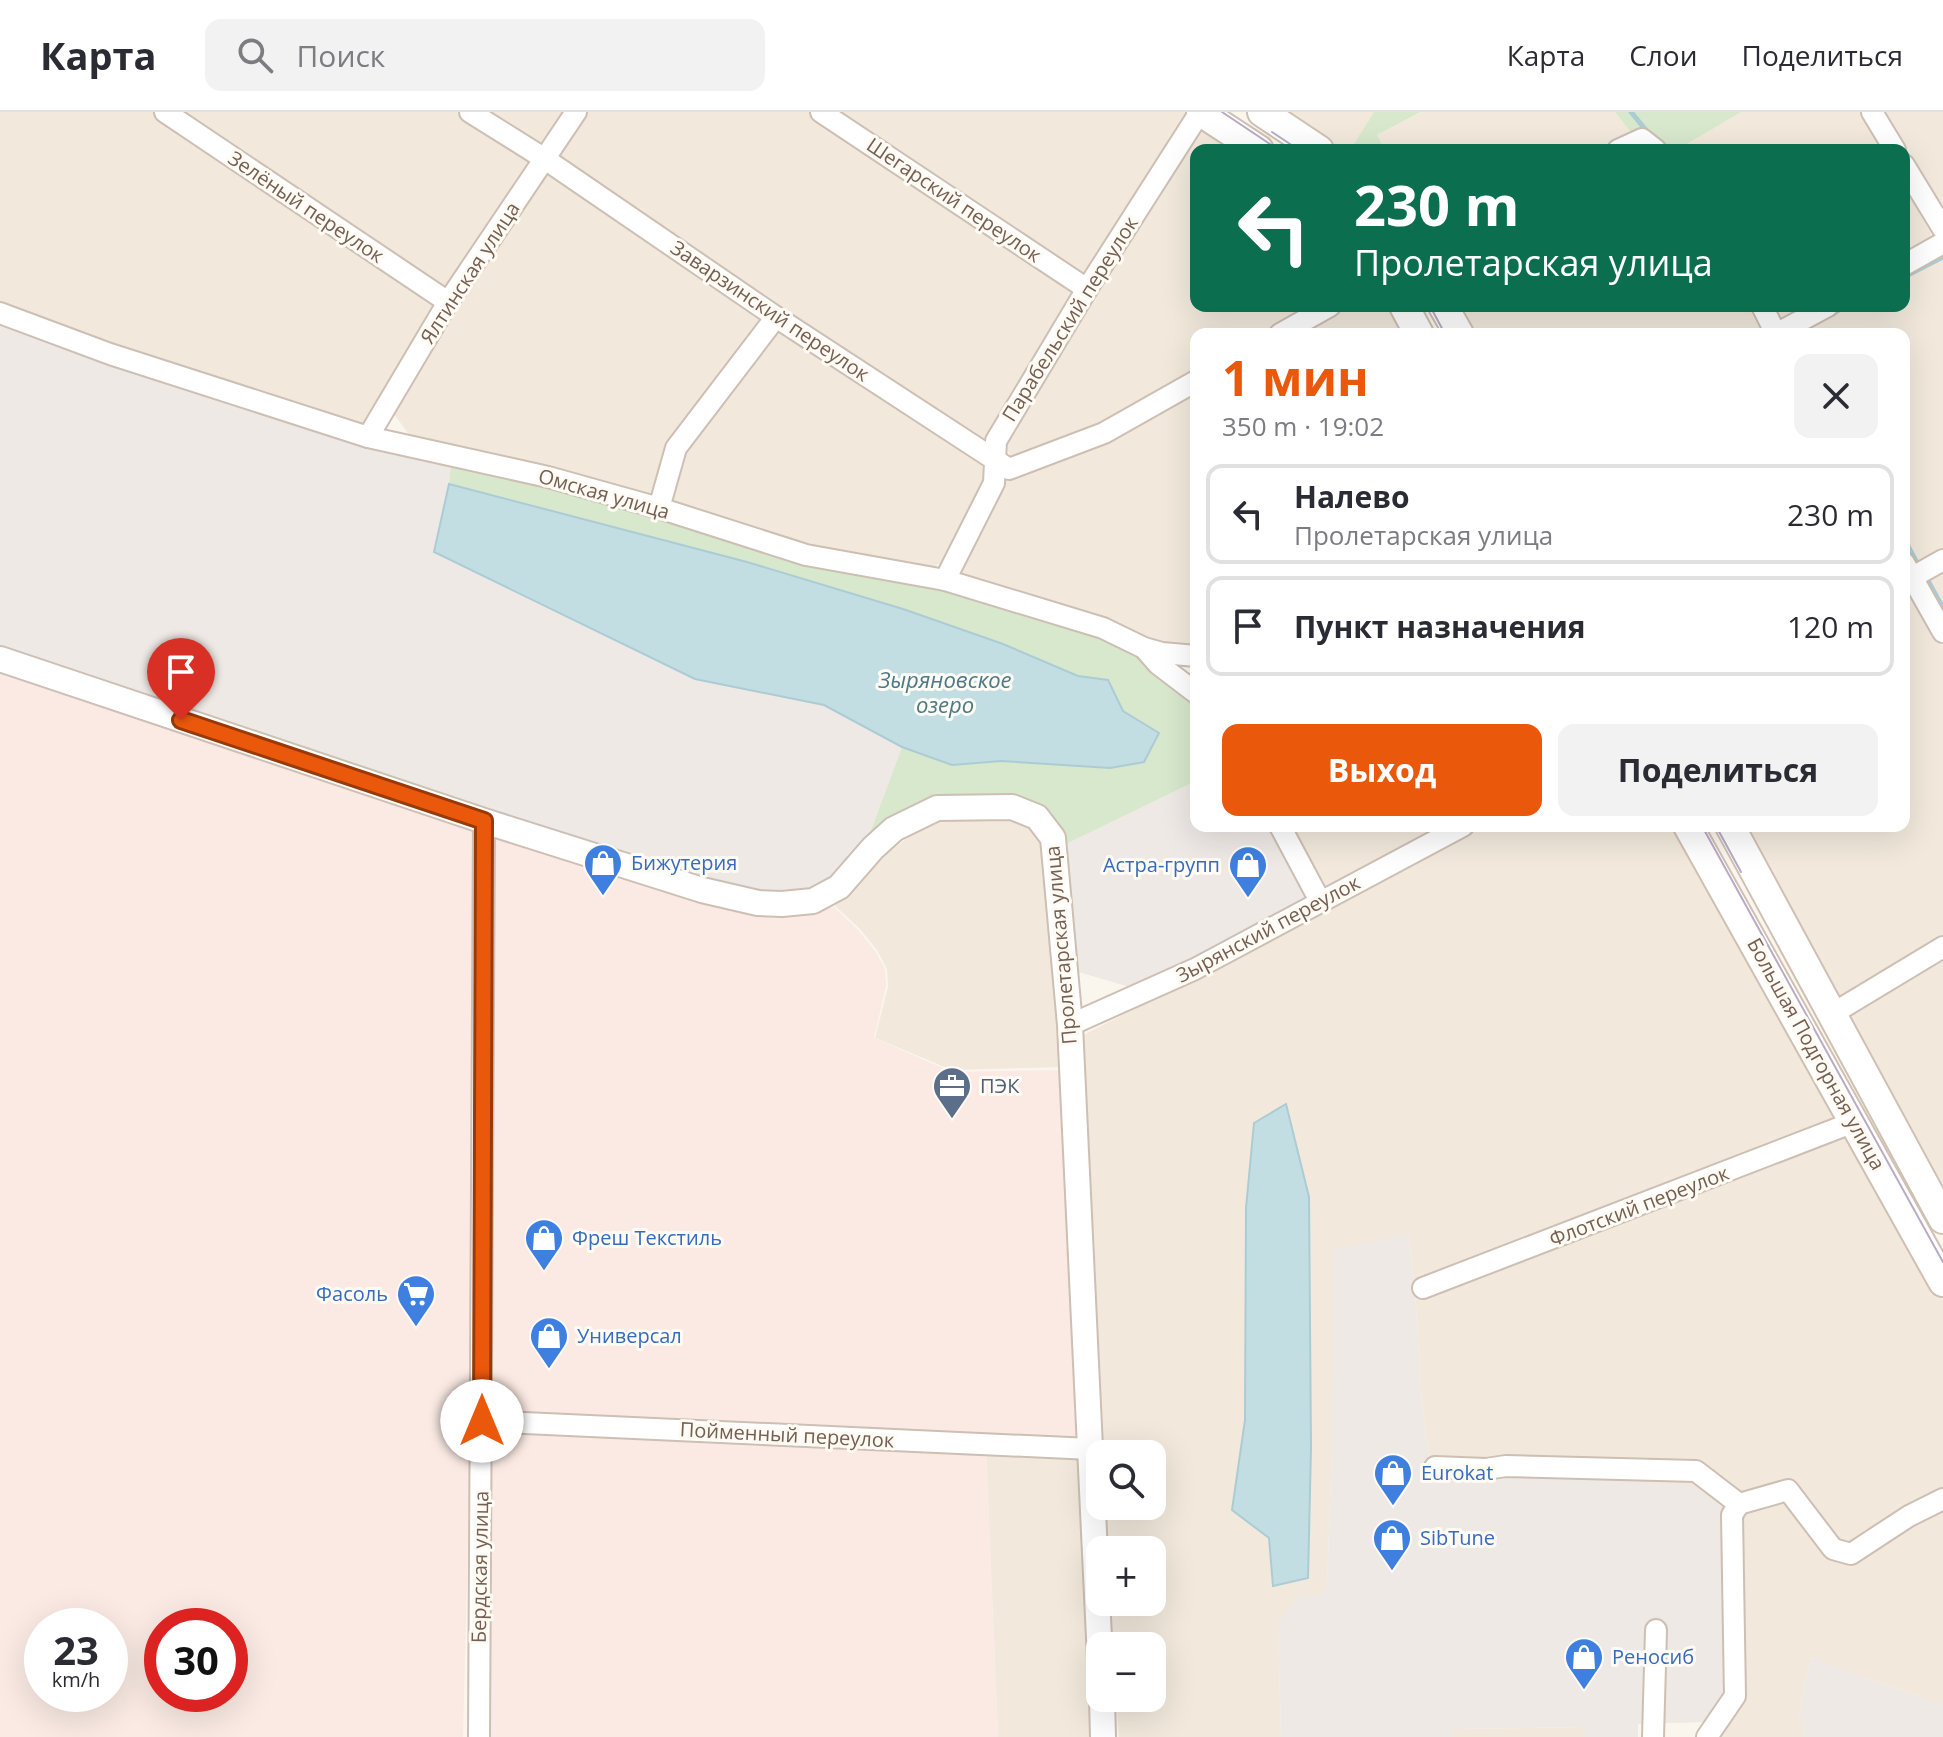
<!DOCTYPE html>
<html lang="ru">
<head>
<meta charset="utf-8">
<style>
	body { margin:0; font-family:"Open Sans",sans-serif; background:#f2f2f3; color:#2b2b33; height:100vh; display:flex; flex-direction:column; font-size:30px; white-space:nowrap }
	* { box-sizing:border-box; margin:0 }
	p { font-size:26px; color:#7c7c81 }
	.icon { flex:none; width:44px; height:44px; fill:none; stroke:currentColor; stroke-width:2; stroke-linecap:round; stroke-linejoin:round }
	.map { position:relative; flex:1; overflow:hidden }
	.panel { position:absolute; left:1190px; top:216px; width:720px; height:504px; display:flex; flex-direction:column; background:#fff; border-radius:16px; box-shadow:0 8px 32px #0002 }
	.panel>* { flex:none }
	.guide { position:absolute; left:1190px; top:32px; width:720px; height:168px; border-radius:16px; box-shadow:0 8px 32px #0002; background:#0b6e4f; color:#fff; overflow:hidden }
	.tools { position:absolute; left:1086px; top:1328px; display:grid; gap:16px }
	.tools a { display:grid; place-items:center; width:80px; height:80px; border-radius:16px; background:#fff; box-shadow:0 8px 32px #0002; font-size:40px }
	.speed { position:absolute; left:24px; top:1496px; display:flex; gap:16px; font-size:40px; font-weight:700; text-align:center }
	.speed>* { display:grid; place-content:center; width:104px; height:104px; border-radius:50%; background:#fff; box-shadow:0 8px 32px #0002; line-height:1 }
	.speed small { font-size:20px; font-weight:400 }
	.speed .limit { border:12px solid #d22; background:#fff; color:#111 }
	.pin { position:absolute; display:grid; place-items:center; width:68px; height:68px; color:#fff; margin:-82px -34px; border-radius:50% 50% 50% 0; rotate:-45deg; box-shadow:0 0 8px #0007 }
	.pin .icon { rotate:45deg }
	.me { position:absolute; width:88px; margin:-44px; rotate:0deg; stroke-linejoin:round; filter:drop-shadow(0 0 6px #0008) }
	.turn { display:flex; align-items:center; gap:28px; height:168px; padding:0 32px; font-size:36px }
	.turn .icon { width:104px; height:104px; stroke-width:2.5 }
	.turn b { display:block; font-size:56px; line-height:68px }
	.round { display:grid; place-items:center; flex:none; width:84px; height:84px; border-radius:16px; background:#f2f2f3 }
	.overview { display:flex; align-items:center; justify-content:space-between; height:136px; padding:0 32px }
	h1 { font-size:48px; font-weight:700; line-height:60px; color:#ea580c }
	.cta { display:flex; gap:16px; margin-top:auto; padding:16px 32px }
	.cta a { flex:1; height:92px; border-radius:16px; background:#ea580c; color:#fff; font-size:32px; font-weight:700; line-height:92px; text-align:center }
	.cta a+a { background:#f2f2f3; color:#2b2b33 }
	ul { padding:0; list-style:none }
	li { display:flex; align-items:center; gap:24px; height:100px; margin:0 16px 12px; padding:0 16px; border:4px solid #e1e1e2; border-radius:16px }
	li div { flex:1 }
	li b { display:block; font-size:30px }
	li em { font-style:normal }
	header { display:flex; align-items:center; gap:48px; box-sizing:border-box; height:112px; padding:0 40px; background:#fff; border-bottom:2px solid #e1e1e2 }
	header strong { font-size:38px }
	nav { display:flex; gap:44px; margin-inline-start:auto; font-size:28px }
	.search { width:560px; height:72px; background:#f2f2f3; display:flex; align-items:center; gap:20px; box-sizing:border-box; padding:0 28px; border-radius:16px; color:#7c7c81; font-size:30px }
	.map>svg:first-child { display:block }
	.residential { fill:#f2e9dc }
	.commercial { fill:#faeae3; fill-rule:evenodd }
	.industrial { fill:#eee9e5 }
	.green { fill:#d7e8cd }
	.water { fill:#c3dee3; stroke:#abccd4; stroke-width:2 }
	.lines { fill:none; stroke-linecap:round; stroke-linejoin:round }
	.stream { stroke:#abccd4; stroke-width:5 }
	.minor-casing { stroke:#cdbfb4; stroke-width:24 }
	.tertiary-casing { stroke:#cdbfb4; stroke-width:28 }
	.secondary-casing { stroke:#cfc0b2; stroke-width:32 }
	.minor { stroke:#fff; stroke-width:20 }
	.tertiary { stroke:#fff; stroke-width:24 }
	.secondary { stroke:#fff; stroke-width:28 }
	.tram { stroke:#baabc5; stroke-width:2 }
	.route-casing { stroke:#983908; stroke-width:20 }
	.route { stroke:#ea580c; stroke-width:14 }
	.labels { text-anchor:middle; stroke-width:6; stroke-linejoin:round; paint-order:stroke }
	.street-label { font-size:20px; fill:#755f52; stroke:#fefaf4 }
	.shop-label { font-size:20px; fill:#366cbe; stroke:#fefaf4; text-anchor:start }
	.service-label { font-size:20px; fill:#4e5e75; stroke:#fefaf4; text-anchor:start }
	.water-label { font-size:22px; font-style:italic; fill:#4d7a85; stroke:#fefaf4 }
</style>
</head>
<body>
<header>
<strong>Карта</strong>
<div class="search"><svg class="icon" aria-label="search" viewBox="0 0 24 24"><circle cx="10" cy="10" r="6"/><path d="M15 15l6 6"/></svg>Поиск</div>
<nav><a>Карта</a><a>Слои</a><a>Поделиться</a></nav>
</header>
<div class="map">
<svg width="1943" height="1625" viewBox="0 0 1943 1625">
	<rect width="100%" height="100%" fill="#fbf6ed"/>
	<g class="residential">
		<polygon points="0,0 155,0 439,190 365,312 112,231 0,192"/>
		<polygon points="175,0 461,0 534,48 446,180"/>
		<polygon points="485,0 569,0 544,39"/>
		<polygon points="583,0 809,0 1079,179 986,335 552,47"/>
		<polygon points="831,0 1190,0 1086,167"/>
		<polygon points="1282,0 1374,0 1350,38 1339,38"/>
		<polygon points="1422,0 1615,0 1630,19 1597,38 1385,38 1377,23"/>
		<polygon points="1741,0 1862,0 1884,38 1677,38"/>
		<polygon points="1880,0 1943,0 1943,100 1904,38"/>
		<polygon points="1201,8 1246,38 1196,38 1196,194 1313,194 1263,222 1196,222 1196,260 1100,314 1012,348 1004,330"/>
		<polygon points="547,56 766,207 669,332 650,386 548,357 410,324 391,298 452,193"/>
		<polygon points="1904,74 1935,129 1904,146"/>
		<polygon points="1938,141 1943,150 1943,439 1915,455 1904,435 1904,222 1787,222 1840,194 1904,194 1904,160"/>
		<polygon points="1345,194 1394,194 1409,222 1295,222"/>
		<polygon points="1454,194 1755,194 1767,222 1469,222"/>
		<polygon points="1770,194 1817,194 1781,214"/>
		<polygon points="777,214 981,346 985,373 948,448 928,457 809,435 668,388 684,336"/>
		<polygon points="1196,278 1196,539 1164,534 965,469 960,451 1003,369 1107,328"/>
		<polygon points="1943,455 1943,502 1923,466"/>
		<polygon points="1909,476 1943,535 1943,829 1836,893 1739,714 1904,714 1904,479"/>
		<polygon points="949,706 1009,706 1036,717 1046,729 1064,955 952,958 875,926 888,875 887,857 877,838 859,816 835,794 889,740 915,720 930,713"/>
		<polygon points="1287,714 1445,714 1322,778"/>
		<polygon points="1483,714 1677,714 1943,1189 1943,1593 1812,1546 1804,1574 1799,1611 1806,1613 1803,1625 1714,1625 1723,1585 1727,1501 1505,1365 1431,1365 1422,1290 1415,1178 1408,1122 1332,1339 1327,1473 1321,1483 1278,1512 1281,1625 1119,1625 1116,1586 1152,1586 1152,1534 1113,1534 1110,1490 1152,1490 1152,1438 1107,1438 1104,1394 1152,1394 1152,1342 1101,1342 1077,926 1197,866 1336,790"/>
		<polygon points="1943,841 1943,1091 1841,902"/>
		<polygon points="986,1339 1084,1343 1097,1625 998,1625"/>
		<polygon points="1585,1615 1585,1625 1453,1625 1453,1617"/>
	</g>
	<g class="commercial">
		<path d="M0,558L474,718L471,1308L463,1625H0ZM42,1514H110V1582H42ZM162,1514H230V1582H162Z"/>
		<polygon points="494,723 781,802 817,800 834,795 858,818 876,840 885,857 886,874 874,926 952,960 1065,958 1084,1343 986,1340 998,1625 489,1625"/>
	</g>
	<g class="industrial">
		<polygon points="0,211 109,251 361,334 451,352 449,372 434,440 695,567 824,593 902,635 867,729 832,766 809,777 782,783 759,781 704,768 0,540"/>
		<polygon points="1196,669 1196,714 1271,714 1307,785 1192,849 1133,876 1075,859 1064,733"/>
		<polygon points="1408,1122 1415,1178 1422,1290 1431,1365 1505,1365 1687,1372 1724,1394 1727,1501 1723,1585 1709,1610 1638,1612 1638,1625 1585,1625 1584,1615 1454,1617 1453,1625 1281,1625 1278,1512 1298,1484 1321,1483 1327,1473 1332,1339 1334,1137"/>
		<polygon points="1812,1546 1943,1593 1943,1625 1803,1625 1806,1613 1799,1611 1804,1574"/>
	</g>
	<g class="green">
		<polygon points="1374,0 1421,0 1377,23 1385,38 1350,38"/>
		<polygon points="1615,0 1741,0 1677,38 1662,38 1630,19"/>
		<polygon points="451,352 943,473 1105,522 1136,541 1196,586 1196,669 1064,733 1044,697 935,688 867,729 902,635 952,653 1001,649 1110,656 1159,621 1123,599 1108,568 1078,564 1003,532 903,497 747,450 449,372"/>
	</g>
	<g class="water">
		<polygon points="449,372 747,450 903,497 1003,532 1078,564 1108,568 1123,599 1159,621 1144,650 1110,656 1001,649 952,653 902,635 824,593 695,567 434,440"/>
		<polygon points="1286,992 1309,1085 1311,1336 1308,1466 1273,1474 1269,1426 1232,1398 1245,1308 1246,1096 1254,1011"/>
	</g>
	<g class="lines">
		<g class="stream">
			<polyline points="1631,0 1650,23"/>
			<polyline points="1904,165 1943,145"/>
			<polyline points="1833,201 1847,194"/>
			<polyline points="1904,427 1916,449"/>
			<polyline points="1932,464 1927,467 1943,496"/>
		</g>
		<defs>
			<g id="minor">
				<polyline points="165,0 448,190"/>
				<polyline points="470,0 545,47 776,205 1009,357 1104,321 1196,269"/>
				<polyline points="821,0 1087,177"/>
				<polyline points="1872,0 1895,38"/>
				<polyline points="1618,38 1642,27 1656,38"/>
				<polyline points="1904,53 1943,117"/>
				<polyline points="1904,153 1943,131"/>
				<polyline points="1762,194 1776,222 1828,194"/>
				<polyline points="0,201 110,242 368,325 548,365 659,396 806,443 945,468 1103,516 1144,536 1158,552 1196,581"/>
				<polyline points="1280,222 1330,194"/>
				<polyline points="368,325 448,190 576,0"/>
				<polyline points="659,396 676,336 776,205"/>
				<polyline points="1904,451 1943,520"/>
				<polyline points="945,468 994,371 996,329 1087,177 1200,0"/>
				<polyline points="1904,470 1943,448"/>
				<polyline points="1144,536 1162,541 1196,544"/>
				<polyline points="1280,714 1320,789"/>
				<polyline points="1832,902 1943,835"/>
				<polyline points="1070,913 1195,857 1463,714"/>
				<polyline points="1423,1176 1854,1010"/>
				<polyline points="482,1309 1091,1337"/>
				<polyline points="1435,1355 1486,1357 1506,1354 1696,1359 1739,1392"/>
				<polyline points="479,1625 484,709"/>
				<polyline points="1653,1625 1656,1518"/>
				<polyline points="1707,1625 1735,1584 1732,1403 1739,1392 1788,1378 1833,1437 1851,1442 1909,1404 1943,1387"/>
			</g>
			<g id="tertiary">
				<polyline points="0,547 484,709 702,778 758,791 782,792 813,789 839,775 873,736 894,717 937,696 1012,695 1037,705 1053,726 1070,913 1100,1547"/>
				<polyline points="1102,1586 1103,1625"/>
			</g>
			<g id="secondary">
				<polyline points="1201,0 1259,38"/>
				<polyline points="1262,0 1319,38"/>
				<polyline points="1404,194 1419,222"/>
				<polyline points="1443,194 1459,222"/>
				<polyline points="1688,714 1943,1170"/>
				<polyline points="1730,714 1943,1107"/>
			</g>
		</defs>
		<use href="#minor" class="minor-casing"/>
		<use href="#tertiary" class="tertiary-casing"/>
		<use href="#secondary" class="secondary-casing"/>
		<use href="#minor" class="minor"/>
		<use href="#tertiary" class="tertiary"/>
		<use href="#secondary" class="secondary"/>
		<g class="tram">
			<polyline points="1222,0 1279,38"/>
			<polyline points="1272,20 1299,38"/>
			<polyline points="1430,194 1445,222"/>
			<polyline points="1702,714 1943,1150"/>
			<polyline points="1716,714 1741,760"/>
		</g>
	</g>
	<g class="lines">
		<defs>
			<polyline id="route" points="181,608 484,709 482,1309"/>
		</defs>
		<use href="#route" class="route-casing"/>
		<use href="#route" class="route"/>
	</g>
	<defs>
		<symbol id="shop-pin" viewBox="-11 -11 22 30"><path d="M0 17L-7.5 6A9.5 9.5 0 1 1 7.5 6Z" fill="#3f7fe0" stroke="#fefaf4"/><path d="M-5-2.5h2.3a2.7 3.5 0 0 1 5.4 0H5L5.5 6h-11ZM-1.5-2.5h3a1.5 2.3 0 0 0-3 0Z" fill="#fff"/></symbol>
		<symbol id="office-pin" viewBox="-11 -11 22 30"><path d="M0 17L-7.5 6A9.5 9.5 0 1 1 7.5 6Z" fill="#5c6f8a" stroke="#fefaf4"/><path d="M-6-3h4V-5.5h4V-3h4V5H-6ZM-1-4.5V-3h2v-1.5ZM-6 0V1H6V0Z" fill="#fff"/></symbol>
		<symbol id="supermarket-pin" viewBox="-11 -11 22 30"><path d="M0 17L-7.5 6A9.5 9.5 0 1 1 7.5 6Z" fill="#3f7fe0" stroke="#fefaf4"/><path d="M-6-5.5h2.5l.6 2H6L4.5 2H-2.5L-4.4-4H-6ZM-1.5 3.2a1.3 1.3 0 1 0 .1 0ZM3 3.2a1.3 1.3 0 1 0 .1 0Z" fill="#fff"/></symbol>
	</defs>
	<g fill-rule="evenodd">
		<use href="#shop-pin" x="581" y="729" width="44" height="60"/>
		<use href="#shop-pin" x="1226" y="731" width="44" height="60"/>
		<use href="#office-pin" x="930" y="952" width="44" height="60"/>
		<use href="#shop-pin" x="522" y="1104" width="44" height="60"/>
		<use href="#supermarket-pin" x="394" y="1160" width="44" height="60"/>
		<use href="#shop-pin" x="527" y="1202" width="44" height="60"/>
		<use href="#shop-pin" x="1371" y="1339" width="44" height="60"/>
		<use href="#shop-pin" x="1370" y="1404" width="44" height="60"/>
		<use href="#shop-pin" x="1562" y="1523" width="44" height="60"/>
	</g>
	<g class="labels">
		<g class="street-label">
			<text transform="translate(954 88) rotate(34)" y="7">Шегарский переулок</text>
			<text transform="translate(306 95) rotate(34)" y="7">Зелёный переулок</text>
			<text transform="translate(470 161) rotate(-57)" y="7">Ялтинская улица</text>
			<text transform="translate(770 199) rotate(34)" y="7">Заварзинский переулок</text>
			<text transform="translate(1070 207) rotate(-58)" y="7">Парабельский переулок</text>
			<text transform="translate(604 382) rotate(16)" y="7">Омская улица</text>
			<text transform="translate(1268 817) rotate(-28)" y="7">Зырянский переулок</text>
			<text transform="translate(1061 833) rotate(-95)" y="7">Пролетарская улица</text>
			<text transform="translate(1816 942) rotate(61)" y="7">Большая Подгорная улица</text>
			<text transform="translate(1639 1094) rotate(-21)" y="7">Флотский переулок</text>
			<text transform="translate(787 1323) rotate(3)" y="7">Пойменный переулок</text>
			<text transform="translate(480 1455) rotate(-89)" y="7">Бердская улица</text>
		</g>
		<g class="shop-label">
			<text x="631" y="758">Бижутерия</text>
			<text x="1220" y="760" text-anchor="end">Астра-групп</text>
			<text x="572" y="1133">Фреш Текстиль</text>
			<text x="388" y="1189" text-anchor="end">Фасоль</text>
			<text x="577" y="1231">Универсал</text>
			<text x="1421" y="1368">Eurokat</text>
			<text x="1420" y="1433">SibTune</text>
			<text x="1612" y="1552">Реносиб</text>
		</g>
		<g class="service-label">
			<text x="980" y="981">ПЭК</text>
		</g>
		<g class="water-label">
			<text x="945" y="576">Зыряновское<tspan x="945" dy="25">озеро</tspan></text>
		</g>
	</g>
</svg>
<div class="tools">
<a><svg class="icon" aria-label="search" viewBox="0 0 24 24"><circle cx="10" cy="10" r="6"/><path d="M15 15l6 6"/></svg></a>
<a>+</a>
<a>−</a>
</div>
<div class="speed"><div>23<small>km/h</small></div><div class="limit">30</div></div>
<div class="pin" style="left:181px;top:608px;background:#d93025"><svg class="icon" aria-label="arrive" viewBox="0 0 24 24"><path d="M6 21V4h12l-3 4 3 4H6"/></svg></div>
<svg class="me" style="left:482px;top:1309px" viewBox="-20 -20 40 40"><circle r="19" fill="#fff"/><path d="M0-13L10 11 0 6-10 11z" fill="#ea580c"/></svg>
<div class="guide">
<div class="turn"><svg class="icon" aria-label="left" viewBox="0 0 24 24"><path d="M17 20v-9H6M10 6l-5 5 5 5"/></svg><div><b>230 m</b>Пролетарская улица</div></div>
</div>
<section class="panel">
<div class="overview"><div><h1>1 мин</h1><p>350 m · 19:02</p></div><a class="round"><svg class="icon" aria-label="close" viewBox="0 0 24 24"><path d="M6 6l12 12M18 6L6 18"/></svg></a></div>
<ul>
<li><svg class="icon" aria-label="left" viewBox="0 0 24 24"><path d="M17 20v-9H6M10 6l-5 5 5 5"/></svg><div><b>Налево</b><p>Пролетарская улица</p></div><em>230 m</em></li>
<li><svg class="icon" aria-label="arrive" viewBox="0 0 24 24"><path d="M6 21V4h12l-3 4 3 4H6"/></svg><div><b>Пункт назначения</b></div><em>120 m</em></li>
</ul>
<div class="cta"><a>Выход</a><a>Поделиться</a></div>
</section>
</div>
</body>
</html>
